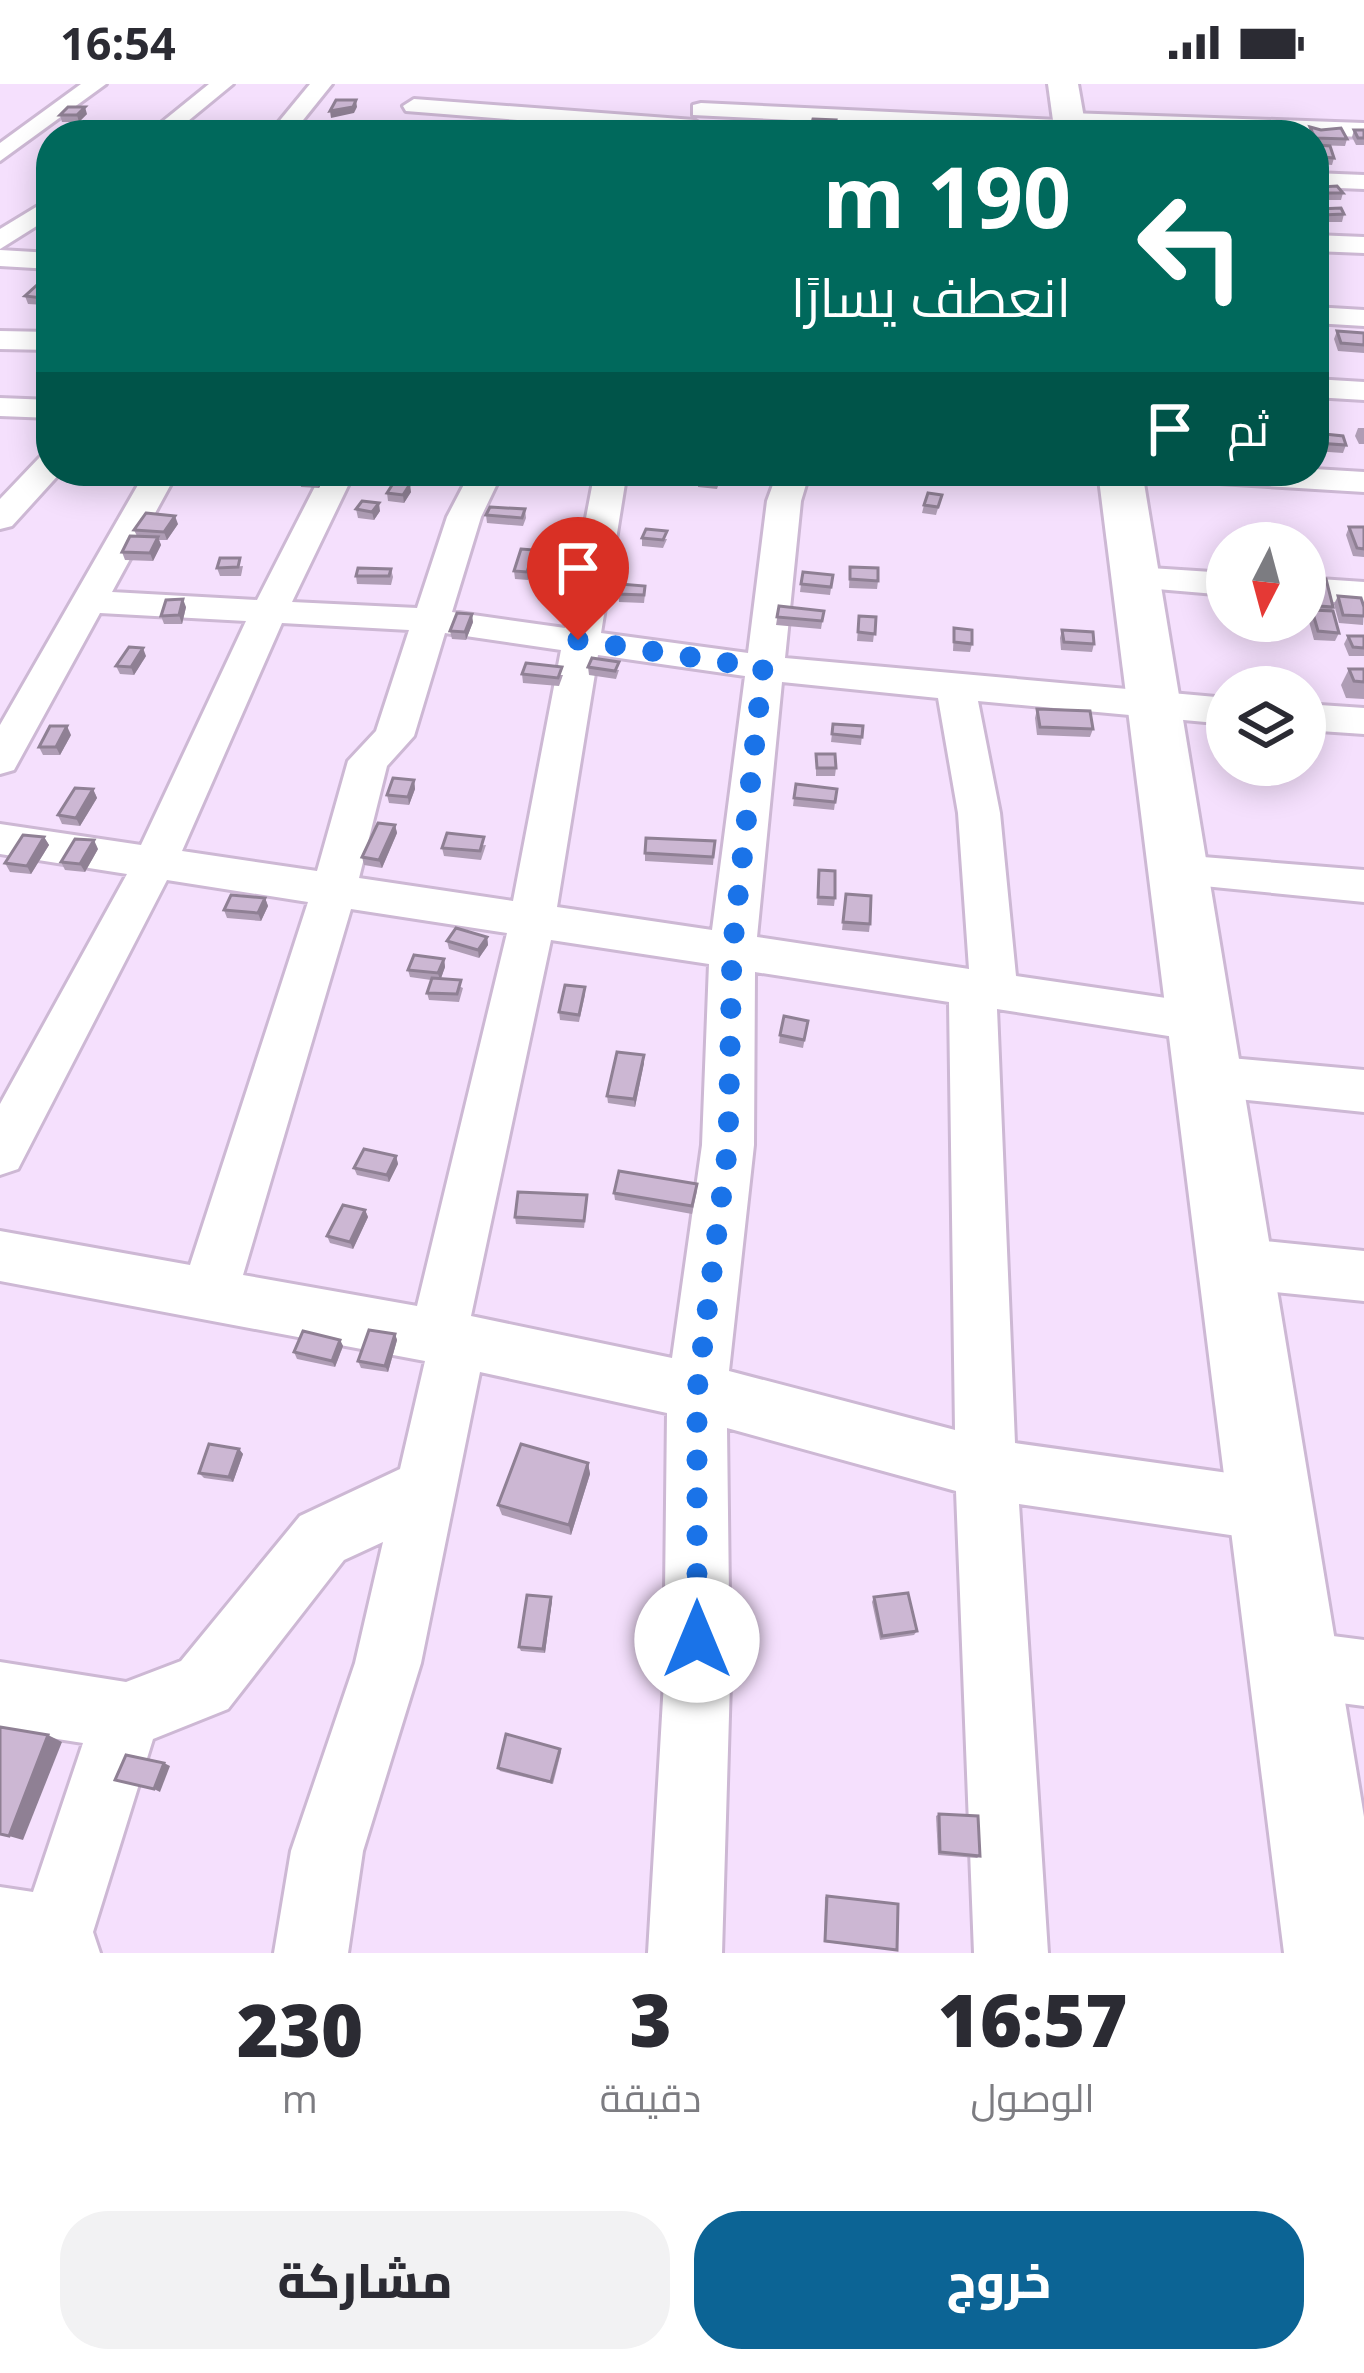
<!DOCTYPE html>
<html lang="ar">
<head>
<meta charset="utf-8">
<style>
	body { margin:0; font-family:"Open Sans",Cairo,sans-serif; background:#f2f2f3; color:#2b2b33; direction:rtl; height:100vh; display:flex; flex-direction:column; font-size:45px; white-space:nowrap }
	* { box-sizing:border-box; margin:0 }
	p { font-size:39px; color:#7c7c81 }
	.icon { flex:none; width:66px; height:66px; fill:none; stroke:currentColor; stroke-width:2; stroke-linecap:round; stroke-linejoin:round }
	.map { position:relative; height:1869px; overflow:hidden; direction:ltr }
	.panel { display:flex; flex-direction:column; background:#fff; flex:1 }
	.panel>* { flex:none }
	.banner { position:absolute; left:36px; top:36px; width:1293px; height:366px; border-radius:48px; box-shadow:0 6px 30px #0003; direction:rtl; background:#00695c; color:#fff; overflow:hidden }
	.needle { width:78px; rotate:186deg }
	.tools { position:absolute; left:1206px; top:438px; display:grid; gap:24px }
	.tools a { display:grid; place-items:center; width:120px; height:120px; border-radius:50%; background:#fff; box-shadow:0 6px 30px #0003; font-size:60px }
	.pin { position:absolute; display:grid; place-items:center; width:102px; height:102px; color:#fff; margin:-123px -51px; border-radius:50% 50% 50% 0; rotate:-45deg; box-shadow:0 0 12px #0007 }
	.pin .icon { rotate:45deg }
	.me { position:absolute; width:132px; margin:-66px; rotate:0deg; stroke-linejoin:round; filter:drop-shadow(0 0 9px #0008) }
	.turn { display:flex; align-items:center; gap:42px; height:252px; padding:0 60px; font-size:54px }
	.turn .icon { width:156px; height:156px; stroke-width:2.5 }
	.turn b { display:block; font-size:84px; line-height:102px }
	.then { display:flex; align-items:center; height:114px; padding:0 60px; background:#0003; gap:24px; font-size:45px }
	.eta { display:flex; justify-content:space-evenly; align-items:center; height:204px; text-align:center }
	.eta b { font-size:72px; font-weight:800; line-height:84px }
	.cta { display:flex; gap:24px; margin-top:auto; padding:24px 60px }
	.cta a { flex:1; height:138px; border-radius:48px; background:#0c6495; color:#fff; font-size:48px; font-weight:800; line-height:138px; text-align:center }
	.cta a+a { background:#f2f2f3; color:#2b2b33 }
	.status { display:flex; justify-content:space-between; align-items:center; height:84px; padding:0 60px; background:#fff; direction:ltr }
	.status svg { height:33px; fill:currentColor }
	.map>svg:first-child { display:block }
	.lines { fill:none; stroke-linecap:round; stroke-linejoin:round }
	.street-casing { stroke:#cdb8d4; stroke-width:6 }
	.secondary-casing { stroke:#cdb8d4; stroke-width:6 }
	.street { fill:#fff; fill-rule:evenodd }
	.secondary { fill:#fff; fill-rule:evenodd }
	.wall { fill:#af9db5 }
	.shaded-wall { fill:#8f8094 }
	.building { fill:#ccb7d3; stroke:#8f8094; stroke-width:3 }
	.route { stroke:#1a73e8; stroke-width:21; stroke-dasharray:0 37.8 }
</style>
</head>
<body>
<div class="status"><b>16:54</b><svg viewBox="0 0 49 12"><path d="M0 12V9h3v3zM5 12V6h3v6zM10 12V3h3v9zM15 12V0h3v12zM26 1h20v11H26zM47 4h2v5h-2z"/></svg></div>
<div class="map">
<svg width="1364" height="1869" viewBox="0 0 1364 1869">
	<rect width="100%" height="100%" fill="#f5e0fd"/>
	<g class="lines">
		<defs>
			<g id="street">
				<polygon points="81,0 106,0 0,77 0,59"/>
				<polygon points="209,0 233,0 171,51 146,51"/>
				<polygon points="310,0 332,0 291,51 268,51"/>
				<polygon points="414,15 694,36 705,43 694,50 406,27 403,22"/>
				<polygon points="701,19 1058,36 1069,29 1364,39 1364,53 1081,43 1070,50 693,31 693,21"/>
				<polygon points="1314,89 1364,91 1364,105 1314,103"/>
				<polygon points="51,114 51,133 0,165 0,145"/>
				<polygon points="1314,151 1364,153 1364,169 1314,167"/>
				<polygon points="0,166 51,169 51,185 0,182"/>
				<polygon points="1314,223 1364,226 1364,242 1314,239"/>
				<polygon points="0,247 51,248 51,266 0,265"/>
				<polygon points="1314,295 1364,298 1364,316 1314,313"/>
				<polygon points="0,314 51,316 51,334 0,332"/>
				<polygon points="51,370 51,387 62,387 12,442 0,445 0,415 40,373"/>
				<polygon points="1314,385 1364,388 1364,408 1187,397 1171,387"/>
				<path d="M146,387H178L112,508L257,516L323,387H355L292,518L417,524L447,433L471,387H503L481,433L452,528L565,544L595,387H627L601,549L748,569L767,417L778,387H810L801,417L785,574L1227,614V640L978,617L1000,729L1016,892L1200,919L1217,925L1224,938L1217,951L1200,957L997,925L1015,1359L1271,1395L1293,1404L1302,1426L1293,1448L1271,1457L1019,1420L1048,1869H974L956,1407L727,1344L730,1598L722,1869H648L664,1598L667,1329L480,1288L421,1579L363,1767L348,1869H274L291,1767L355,1579L383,1458L344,1476L228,1625L153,1655L93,1848L100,1869H0V1803L33,1808L83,1659L0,1646V1578L126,1598L181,1577L300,1432L400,1385L425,1277L0,1197V1147L190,1181L308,818L167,796L18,1085L0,1091V1020L127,790L0,770V740L141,761L246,537L100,529L14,686L0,690V641ZM282,539L409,546L376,647L348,677L317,787L182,767ZM445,549L561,566L513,817L359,794L387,682L414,652ZM598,571L745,592L712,846L557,823ZM782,598L938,614L958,729L969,885L757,853ZM351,825L507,849L417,1222L243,1191ZM551,856L709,880L702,1061L672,1274L471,1232ZM755,888L949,918L955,1346L729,1287L754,1061Z"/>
				<polygon points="1135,483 1227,489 1227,511 1122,502 1117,494 1122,486"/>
				<polygon points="1305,494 1364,498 1364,520 1305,516"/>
				<polygon points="1305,620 1364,624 1364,650 1305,646"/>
				<polygon points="1178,771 1364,786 1364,818 1163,798 1156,787 1163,776"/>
				<polygon points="1208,972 1364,986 1364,1028 1208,1012 1190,1006 1183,992 1190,978"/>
				<polygon points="1235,1154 1364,1167 1364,1217 1235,1204 1216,1197 1208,1179 1216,1161"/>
				<polygon points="1294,1547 1364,1556 1364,1622 1294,1613 1271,1603 1261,1580 1271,1557"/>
			</g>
			<g id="secondary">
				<polygon points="1048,0 1078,0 1087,51 1055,51"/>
				<polygon points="1098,387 1142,387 1364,1733 1364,1869 1284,1869"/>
			</g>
		</defs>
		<use href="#street" class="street-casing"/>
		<use href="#secondary" class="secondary-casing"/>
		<use href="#street" class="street"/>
		<use href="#secondary" class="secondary"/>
	</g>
	<g class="wall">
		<polygon points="87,30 79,38 62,38 60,31"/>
		<polygon points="836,36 833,51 811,50 811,43"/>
		<polygon points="1310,43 1347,55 1345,62 1314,61 1314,51 1308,50"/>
		<polygon points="1354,46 1364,46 1364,61 1356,61 1352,53"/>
		<polygon points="1318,61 1334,74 1332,81 1320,80 1316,68"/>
		<polygon points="1320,103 1343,109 1341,116 1322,116 1317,110"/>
		<polygon points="1319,125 1344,130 1342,138 1320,138 1317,132"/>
		<polygon points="51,202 51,215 45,221 28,220 25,212"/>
		<polygon points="1337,247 1364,261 1364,269 1338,267 1334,255"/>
		<polygon points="1358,344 1364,344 1364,360 1359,360 1355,352"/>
		<polygon points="1315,349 1346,361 1343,369 1314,367"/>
		<polygon points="259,387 295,387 290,394 260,391"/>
		<polygon points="701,387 723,387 717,405 698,403 698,395"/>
		<polygon points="745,387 768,387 767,393 745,390"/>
		<polygon points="324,393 319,404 301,403 299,395"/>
		<polygon points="411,408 404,419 388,417 387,409"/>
		<polygon points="942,411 936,431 922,429 924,421"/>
		<polygon points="356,425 380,427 374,436 358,434"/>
		<polygon points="525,425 526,434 523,442 487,439 486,431"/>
		<polygon points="178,440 167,456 159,456 161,461 153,477 125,476 122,468 137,452 134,446"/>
		<polygon points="1349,443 1364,443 1364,473 1353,472 1346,451"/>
		<polygon points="642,454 667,455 663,464 642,462"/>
		<polygon points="534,466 535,474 528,496 515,495 514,487"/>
		<polygon points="243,482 241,492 220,492 217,484"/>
		<polygon points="850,483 878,497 877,505 849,504"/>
		<polygon points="391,485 393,493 391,501 357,500 356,492"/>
		<polygon points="833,491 830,511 800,508 801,500"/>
		<polygon points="1305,493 1333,523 1332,527 1339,549 1335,557 1314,556 1308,534 1310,530 1305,530"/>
		<polygon points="618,510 645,510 644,519 619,518"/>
		<polygon points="1338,512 1364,523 1363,541 1339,539 1334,520"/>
		<polygon points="779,522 824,527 821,545 776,541"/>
		<polygon points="186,523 182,540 164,540 161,532"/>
		<polygon points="859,532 876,533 873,558 857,557"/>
		<polygon points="473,538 466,556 452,555 450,547"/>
		<polygon points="954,544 972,560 970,568 953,567"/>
		<polygon points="1062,546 1094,560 1092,568 1061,566 1060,554"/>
		<polygon points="1348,552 1364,552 1364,572 1349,572 1344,560"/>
		<polygon points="146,572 134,591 120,590 116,582"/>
		<polygon points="588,583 619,586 616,595 589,591"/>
		<polygon points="1349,585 1364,585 1364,615 1346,614 1341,601"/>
		<polygon points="522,590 563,591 559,602 523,599"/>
		<polygon points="1037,625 1093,645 1090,653 1037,651 1035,634"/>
		<polygon points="833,640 863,642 861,661 831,658"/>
		<polygon points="71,651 60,671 43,671 39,663"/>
		<polygon points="816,670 836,684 835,692 816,692"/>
		<polygon points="414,696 415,705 409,721 389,719 387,711"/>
		<polygon points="93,705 97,714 80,742 62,740 58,731"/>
		<polygon points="837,705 834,726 793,722 794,714"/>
		<polygon points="395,741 397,749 382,784 364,781 362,773"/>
		<polygon points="44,753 49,761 31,790 10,788 5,779"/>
		<polygon points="715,757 713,781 645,777 645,769"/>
		<polygon points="486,761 481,776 444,772 442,764"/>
		<polygon points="98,765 85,788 65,786 61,778"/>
		<polygon points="819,786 835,814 834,822 817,821"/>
		<polygon points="846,810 870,840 869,848 842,846"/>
		<polygon points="265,814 268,822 261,837 227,834 224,826"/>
		<polygon points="487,853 488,861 479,874 449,865 447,857"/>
		<polygon points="444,875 445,883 441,894 463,904 459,918 429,916 427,909 431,896 410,893 408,886"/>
		<polygon points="585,903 585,911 579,938 560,936 559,928"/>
		<polygon points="808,937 803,964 779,959 780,951"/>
		<polygon points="644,979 635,1023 608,1019 607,1012"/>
		<polygon points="396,1072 398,1080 389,1098 357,1091 354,1084"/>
		<polygon points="697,1107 692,1130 615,1116 614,1109"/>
		<polygon points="587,1119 584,1144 516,1140 515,1133"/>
		<polygon points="365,1126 368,1133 353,1165 330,1159 327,1152"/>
		<polygon points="395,1250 397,1256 388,1288 361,1284 358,1277"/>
		<polygon points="340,1256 343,1262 335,1283 297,1275 294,1268"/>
		<polygon points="239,1365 243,1370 233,1398 204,1394 199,1389"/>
		<polygon points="588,1379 590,1390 571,1451 502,1431 498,1421"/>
		<polygon points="874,1513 917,1547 914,1551 880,1556 872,1518"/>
		<polygon points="552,1517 545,1569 521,1567 519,1563"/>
		<polygon points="560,1665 561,1668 553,1700 500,1687 498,1684"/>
		<polygon points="939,1730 980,1772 977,1774 938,1771 936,1732"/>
		<polygon points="827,1812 897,1866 824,1858 825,1813"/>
	</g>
	<g class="shaded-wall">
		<polygon points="356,16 357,23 354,29 331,34 330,27"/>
		<polygon points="85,23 87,30 79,38 77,31"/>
		<polygon points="51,204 51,215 45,221 42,214"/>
		<polygon points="321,387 324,393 319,404 317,396"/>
		<polygon points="410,400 411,408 404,419 403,411"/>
		<polygon points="379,419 380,427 374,436 372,428"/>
		<polygon points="175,432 178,440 167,456 164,448"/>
		<polygon points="158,453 161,461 153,477 150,469"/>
		<polygon points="534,466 535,474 528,496 527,488"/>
		<polygon points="183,515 186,523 182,540 179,531"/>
		<polygon points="472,530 473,538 466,556 465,548"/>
		<polygon points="143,564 146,572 134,591 131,583"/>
		<polygon points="67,642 71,651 60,671 56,663"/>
		<polygon points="414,696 415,705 409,721 408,713"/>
		<polygon points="93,705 97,714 80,742 76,734"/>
		<polygon points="395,741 397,749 382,784 379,776"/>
		<polygon points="44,753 49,761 31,790 27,782"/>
		<polygon points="94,756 98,765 85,788 80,780"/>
		<polygon points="265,814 268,822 261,837 258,829"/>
		<polygon points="487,853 488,861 479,874 478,866"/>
		<polygon points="444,875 445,883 440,897 438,889"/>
		<polygon points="644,971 644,979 635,1023 634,1015"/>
		<polygon points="396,1072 398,1080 389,1098 387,1091"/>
		<polygon points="365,1126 368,1133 353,1165 350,1158"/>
		<polygon points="395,1250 397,1256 388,1288 385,1282"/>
		<polygon points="340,1256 343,1262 335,1283 332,1277"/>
		<polygon points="239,1365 243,1370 233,1398 229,1393"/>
		<polygon points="588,1379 590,1390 571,1451 569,1441"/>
		<polygon points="551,1513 552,1517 545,1569 543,1565"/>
		<polygon points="48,1651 62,1658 23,1756 9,1752"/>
		<polygon points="164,1679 170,1682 160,1708 154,1705"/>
	</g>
	<g class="building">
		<polygon points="336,16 356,16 353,23 330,27"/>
		<polygon points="68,23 85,23 77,31 60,31"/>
		<polygon points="813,35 836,36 834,45 811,43"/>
		<polygon points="177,42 191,43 183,51 169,50"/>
		<polygon points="1310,43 1321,46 1341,44 1347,55 1315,54"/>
		<polygon points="1187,44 1204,44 1207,51 1190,51"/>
		<polygon points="1354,46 1364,46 1364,54 1358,54"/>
		<polygon points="1318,61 1330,62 1334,74 1323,73"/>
		<polygon points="1337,102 1343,109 1325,109 1320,103"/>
		<polygon points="1341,124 1344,130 1322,131 1319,125"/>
		<polygon points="1314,166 1316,167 1321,180 1314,180"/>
		<polygon points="37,201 51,202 51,204 42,214 25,212"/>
		<polygon points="1337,247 1364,249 1364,261 1341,259"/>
		<polygon points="1315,349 1343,352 1346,361 1317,359"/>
		<polygon points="302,387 321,387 317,396 299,395"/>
		<polygon points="701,387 721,387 717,397 698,395"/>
		<polygon points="394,398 410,400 403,411 387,409"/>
		<polygon points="928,409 942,411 938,423 924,421"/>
		<polygon points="362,417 379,419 372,428 356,425"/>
		<polygon points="490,423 525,425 522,434 486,431"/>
		<polygon points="146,429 175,432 164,448 134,446"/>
		<polygon points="1349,443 1364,443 1364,465 1357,464"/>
		<polygon points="646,445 667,447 663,456 642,454"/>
		<polygon points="130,452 158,453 150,469 122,468"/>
		<polygon points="521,465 534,466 527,488 514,487"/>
		<polygon points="220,474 240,474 238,483 217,484"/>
		<polygon points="850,483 878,484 878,497 850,495"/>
		<polygon points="358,484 391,485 389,492 356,492"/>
		<polygon points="803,488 833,491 831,503 801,500"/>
		<polygon points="1305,493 1326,495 1333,523 1305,521"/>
		<polygon points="620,500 645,502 644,511 618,510"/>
		<polygon points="1338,512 1361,514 1364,523 1364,532 1343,531"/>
		<polygon points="183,515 179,531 161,532 166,516"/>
		<polygon points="779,522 824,527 822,537 777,533"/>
		<polygon points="1312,526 1333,527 1339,549 1318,547"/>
		<polygon points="457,529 472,530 465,548 450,547"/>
		<polygon points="859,532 876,533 875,550 858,548"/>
		<polygon points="954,544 972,546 972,560 954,558"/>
		<polygon points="1062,546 1093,548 1094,560 1064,558"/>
		<polygon points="1348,552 1364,552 1364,564 1353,563"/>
		<polygon points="129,563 143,564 131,583 116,582"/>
		<polygon points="592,574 619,578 615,587 588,583"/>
		<polygon points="526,579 562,583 558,594 522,590"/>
		<polygon points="1349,585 1364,585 1364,598 1354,597"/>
		<polygon points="1037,625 1090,627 1093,645 1040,643"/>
		<polygon points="833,640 863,642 862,653 832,650"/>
		<polygon points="50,642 67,642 56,663 39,663"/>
		<polygon points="816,670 835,670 836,684 817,684"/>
		<polygon points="393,694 414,696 408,713 387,711"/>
		<polygon points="796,700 837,705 835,718 794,714"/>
		<polygon points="75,704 93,705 76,734 58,731"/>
		<polygon points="378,739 395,741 379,776 362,773"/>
		<polygon points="447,749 484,753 480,767 442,764"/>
		<polygon points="23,751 44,753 27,782 5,779"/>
		<polygon points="646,754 715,757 713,773 645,769"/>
		<polygon points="75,755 94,756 80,780 61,778"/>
		<polygon points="819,786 835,787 835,814 818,813"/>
		<polygon points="846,810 871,812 870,840 843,838"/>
		<polygon points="231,811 265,814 258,829 224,826"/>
		<polygon points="456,844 487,853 478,866 447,857"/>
		<polygon points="414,871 444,875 438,889 408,886"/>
		<polygon points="432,894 461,896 457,910 427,909"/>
		<polygon points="565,901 585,903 579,931 559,928"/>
		<polygon points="784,932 808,937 804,956 780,951"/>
		<polygon points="617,968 644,971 634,1015 607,1012"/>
		<polygon points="364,1065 396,1072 387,1091 354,1084"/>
		<polygon points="619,1087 697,1100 692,1122 614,1109"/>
		<polygon points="518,1108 587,1111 584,1137 515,1133"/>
		<polygon points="343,1121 365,1126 350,1158 327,1152"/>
		<polygon points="369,1246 395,1250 385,1282 358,1277"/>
		<polygon points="303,1247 340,1256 332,1277 294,1268"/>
		<polygon points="209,1360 239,1365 229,1393 199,1389"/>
		<polygon points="521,1360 588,1379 569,1441 498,1421"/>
		<polygon points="908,1509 917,1547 882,1552 874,1513"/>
		<polygon points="527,1511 551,1513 543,1565 519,1563"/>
		<polygon points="0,1643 48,1651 9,1752 0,1750"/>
		<polygon points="506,1650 560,1665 551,1698 498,1684"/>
		<polygon points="126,1671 164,1679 154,1705 115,1696"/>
		<polygon points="939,1730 978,1732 980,1772 940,1768"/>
		<polygon points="827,1812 898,1820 897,1866 825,1857"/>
	</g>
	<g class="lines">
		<polyline class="route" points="578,556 763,584 732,868 728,1061 697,1307 697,1556"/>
	</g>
</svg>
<div class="tools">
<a><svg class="needle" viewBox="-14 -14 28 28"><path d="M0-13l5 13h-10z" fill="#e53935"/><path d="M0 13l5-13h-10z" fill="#7c7c81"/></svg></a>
<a><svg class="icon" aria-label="layers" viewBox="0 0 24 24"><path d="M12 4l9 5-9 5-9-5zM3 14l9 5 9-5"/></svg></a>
</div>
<div class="pin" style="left:578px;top:556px;background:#d93025"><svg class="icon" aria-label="arrive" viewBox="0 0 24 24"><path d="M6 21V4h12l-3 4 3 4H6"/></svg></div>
<svg class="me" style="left:697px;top:1556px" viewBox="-20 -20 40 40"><circle r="19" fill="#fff"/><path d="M0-13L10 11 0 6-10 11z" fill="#1a73e8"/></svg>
<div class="banner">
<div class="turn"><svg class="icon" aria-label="left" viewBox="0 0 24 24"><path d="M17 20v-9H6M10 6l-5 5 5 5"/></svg><div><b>190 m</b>انعطف يسارًا</div></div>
<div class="then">ثم<svg class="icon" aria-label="arrive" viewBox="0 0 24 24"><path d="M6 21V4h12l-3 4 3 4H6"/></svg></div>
</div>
</div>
<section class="panel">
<div class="eta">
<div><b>16:57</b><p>الوصول</p></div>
<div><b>3</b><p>دقيقة</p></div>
<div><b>230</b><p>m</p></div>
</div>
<div class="cta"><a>خروج</a><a>مشاركة</a></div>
</section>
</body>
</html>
